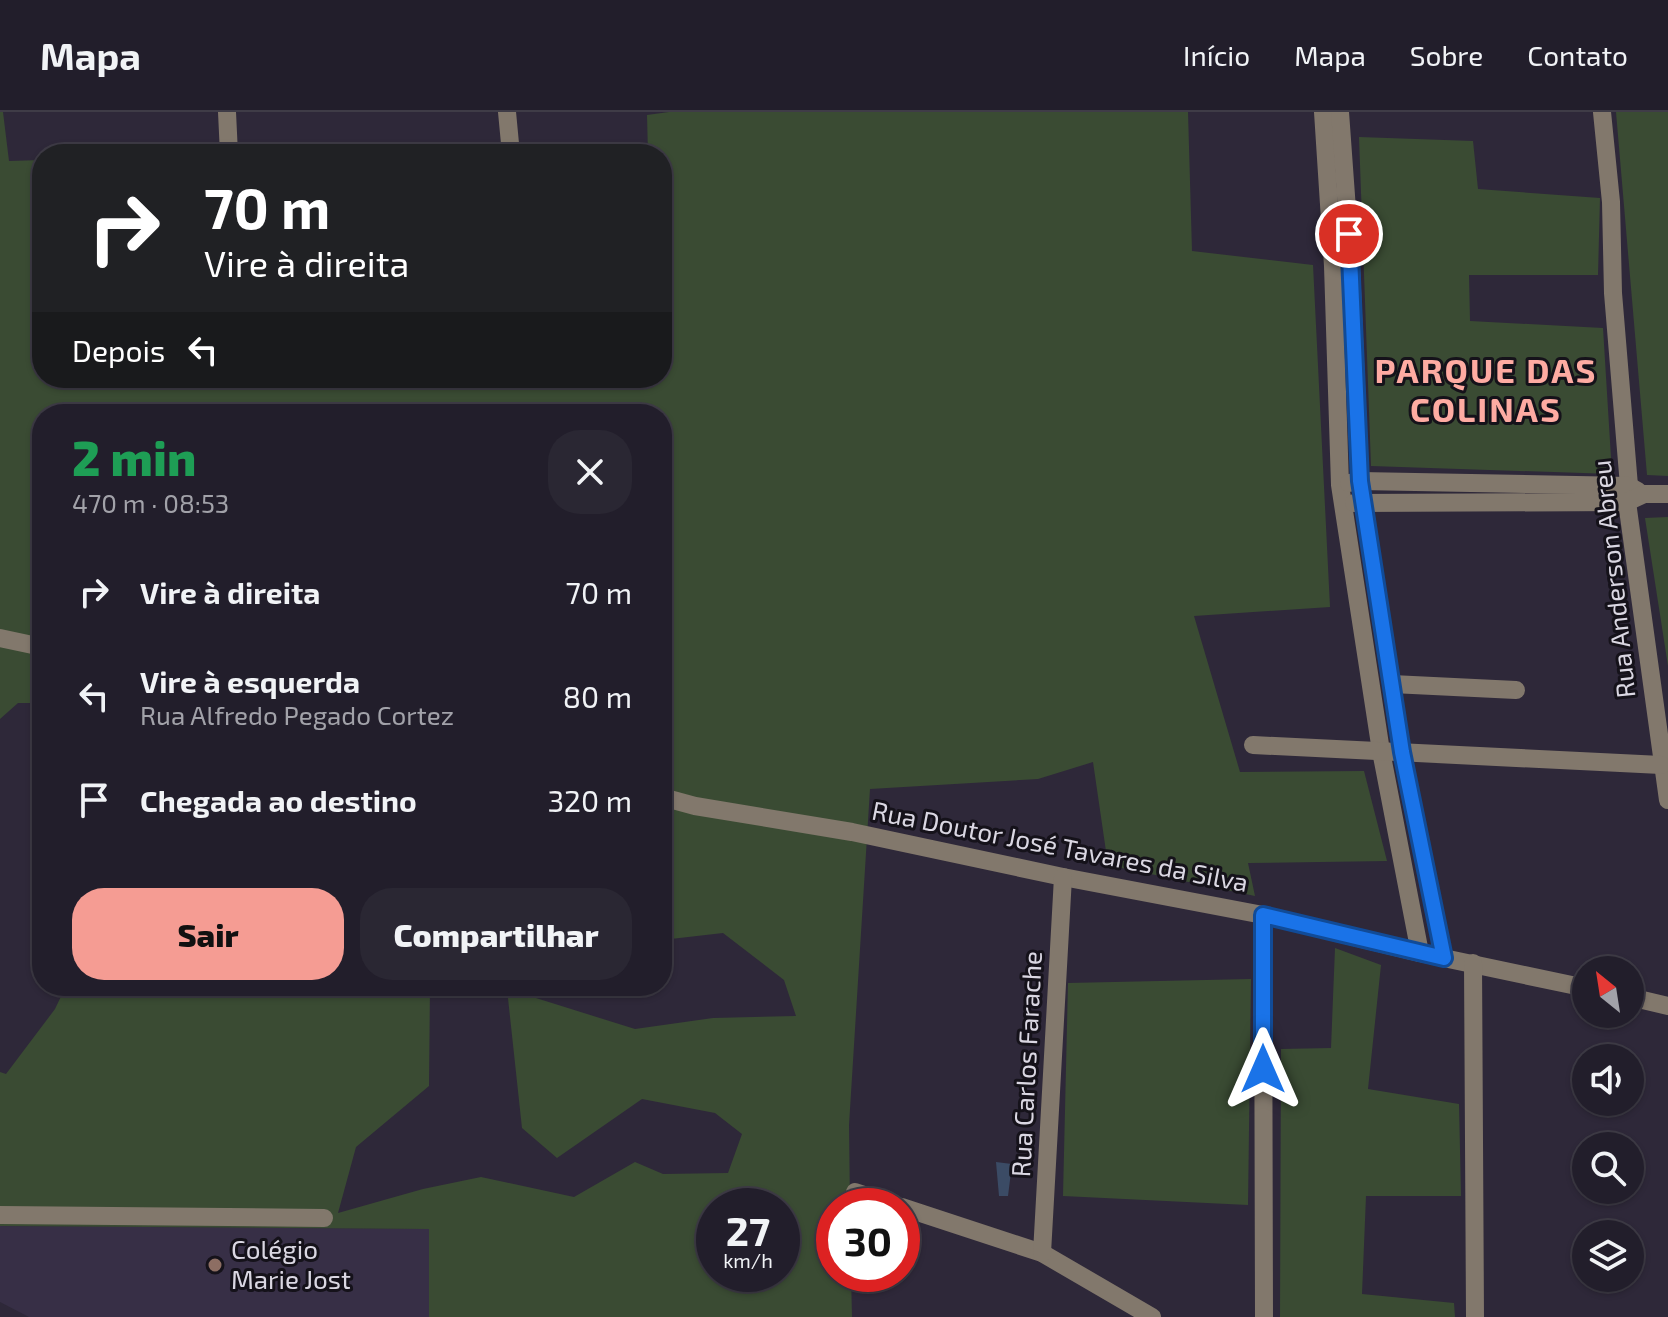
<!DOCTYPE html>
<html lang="pt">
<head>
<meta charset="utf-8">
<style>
	body { margin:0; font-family:"Exo 2",sans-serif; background:#2a2733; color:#f1f3f6; height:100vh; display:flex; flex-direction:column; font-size:30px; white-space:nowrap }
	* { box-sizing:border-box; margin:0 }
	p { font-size:26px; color:#a2a2a9 }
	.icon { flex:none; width:44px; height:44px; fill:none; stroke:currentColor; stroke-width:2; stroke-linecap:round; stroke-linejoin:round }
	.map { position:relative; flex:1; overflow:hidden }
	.side { position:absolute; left:32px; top:292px; width:640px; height:592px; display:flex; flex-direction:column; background:#221e2b; border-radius:32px; box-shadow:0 2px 6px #0004,0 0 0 2px #3f3c47 }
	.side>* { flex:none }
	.top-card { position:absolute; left:32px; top:32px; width:640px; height:244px; border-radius:32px; box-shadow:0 2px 6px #0004,0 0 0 2px #3f3c47; background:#202124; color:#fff; overflow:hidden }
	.needle { width:52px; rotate:330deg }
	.tools { position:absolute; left:1572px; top:844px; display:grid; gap:16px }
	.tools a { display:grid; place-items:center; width:72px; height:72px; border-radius:50%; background:#221e2b; box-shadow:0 2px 6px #0004,0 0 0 2px #3f3c47; font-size:40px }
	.speed { position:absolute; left:696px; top:1076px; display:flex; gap:16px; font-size:40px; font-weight:700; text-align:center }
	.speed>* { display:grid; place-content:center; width:104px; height:104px; border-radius:50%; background:#221e2b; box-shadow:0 2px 6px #0004,0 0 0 2px #3f3c47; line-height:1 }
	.speed small { font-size:20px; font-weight:400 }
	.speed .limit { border:12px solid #d22; background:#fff; color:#111 }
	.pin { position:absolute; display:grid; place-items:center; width:68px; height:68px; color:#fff; margin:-34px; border:4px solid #fff; border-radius:50%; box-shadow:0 2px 8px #0007 }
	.me { position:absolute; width:88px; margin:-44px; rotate:0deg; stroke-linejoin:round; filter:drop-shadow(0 0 6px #0008) }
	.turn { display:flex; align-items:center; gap:28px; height:168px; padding:0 40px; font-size:36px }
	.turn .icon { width:104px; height:104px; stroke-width:2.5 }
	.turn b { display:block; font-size:56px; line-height:68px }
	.then { display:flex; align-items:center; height:76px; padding:0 40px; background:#0003; gap:16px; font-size:30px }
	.round { display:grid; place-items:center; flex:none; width:84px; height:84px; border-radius:32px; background:#2a2733 }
	.head { display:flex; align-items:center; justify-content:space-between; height:136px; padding:0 40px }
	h1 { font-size:48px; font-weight:800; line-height:60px; color:#1e9e55 }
	.button { display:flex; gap:16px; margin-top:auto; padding:16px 40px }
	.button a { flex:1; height:92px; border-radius:32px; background:#f59c93; color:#111; font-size:32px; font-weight:800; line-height:92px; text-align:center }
	.button a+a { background:#2a2733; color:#f1f3f6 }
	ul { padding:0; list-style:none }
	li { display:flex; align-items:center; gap:24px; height:104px; padding:0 40px }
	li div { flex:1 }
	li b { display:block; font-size:30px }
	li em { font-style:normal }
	header { display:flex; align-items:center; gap:48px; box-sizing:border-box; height:112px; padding:0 40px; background:#221e2b; border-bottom:2px solid #3f3c47 }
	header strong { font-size:38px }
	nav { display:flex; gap:44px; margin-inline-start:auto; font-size:28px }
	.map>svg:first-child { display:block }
	.built { fill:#372f46 }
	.green { fill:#3a4b33; fill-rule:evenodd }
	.water { fill:#3b4b65 }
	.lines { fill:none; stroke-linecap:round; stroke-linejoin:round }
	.minor { stroke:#82786c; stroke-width:18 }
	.route-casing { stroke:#114b97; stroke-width:20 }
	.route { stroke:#1a73e8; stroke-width:14 }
	.education-dot { fill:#8d6e63; stroke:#15121a; stroke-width:3 }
	.labels { text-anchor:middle; stroke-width:6; stroke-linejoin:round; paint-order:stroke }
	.street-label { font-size:26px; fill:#dad7e2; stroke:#15121a }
	.poi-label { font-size:26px; fill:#dad7e2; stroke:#15121a; text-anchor:start }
	.district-label { font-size:34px; font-weight:bold; letter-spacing:2px; fill:#feaba2; stroke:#15121a }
</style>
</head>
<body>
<header>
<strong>Mapa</strong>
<nav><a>Início</a><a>Mapa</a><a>Sobre</a><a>Contato</a></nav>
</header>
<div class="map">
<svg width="1668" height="1205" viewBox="0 0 1668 1205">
	<rect width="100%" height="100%" fill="#2e2839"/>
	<polygon class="built" points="0,1114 430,1117 429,1205 29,1205 0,1190"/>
	<g class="green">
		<path d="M0,0H3L9,49L42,48V266H662V42H648L647,3L669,0H1188L1192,139L1313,153L1330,495L1194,504L1240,660L1364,659L1387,749L1248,751L1255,784L1108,753L1093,650L1038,667L870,677L849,1013L850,1094H834V1162H851L852,1205H429V1117L0,1114V960L6,962L55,897L66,874H430L429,974L356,1035L338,1101L423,1077L481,1065L574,1085L635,1050L663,1062L728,1061L742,1022L715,1001L642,987L557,1046L522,1016L507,877L635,917L713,906L796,904L784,868L723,821L662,828V302H42V591H18L0,607ZM714,1094H782V1162H714Z"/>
		<polygon points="1616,0 1668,0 1668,364 1647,363"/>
		<polygon points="1359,25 1473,29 1478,77 1600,86 1598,163 1469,163 1470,209 1603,216 1612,362 1371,354"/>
		<polygon points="1668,405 1668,554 1645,406"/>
		<polygon points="1335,836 1381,853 1368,977 1459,992 1461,1084 1366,1084 1362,1182 1454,1191 1455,1205 1280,1205 1281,937 1331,936"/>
		<polygon points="1251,867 1248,1093 1063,1084 1068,871"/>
	</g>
	<polygon class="water" points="996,1050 1012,1052 1008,1084 999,1084"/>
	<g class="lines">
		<g class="minor">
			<polyline points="227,0 229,42"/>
			<polyline points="507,0 511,42"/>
			<polyline points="1323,0 1333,154 1340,373 1381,639 1420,841"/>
			<polyline points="1340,0 1351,153 1360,369 1402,640 1444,846"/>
			<polyline points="1602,0 1611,90 1613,181 1629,374 1627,390 1668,688"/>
			<polyline points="1349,371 1360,369 1629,374 1638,379"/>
			<polyline points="1354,391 1627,390 1644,382 1668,382"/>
			<polyline points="0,526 42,535"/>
			<polyline points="1392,572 1516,578"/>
			<polyline points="1253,633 1661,653"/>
			<polyline points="662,685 695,694 852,720 1063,765 1263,803 1420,841 1586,876"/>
			<polyline points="1263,803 1264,1205"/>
			<polyline points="1473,851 1475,1205"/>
			<polyline points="1630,885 1668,894"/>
			<polyline points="855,1080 898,1094"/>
			<polyline points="902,1095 1042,1141 1152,1205"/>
			<polyline points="0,1103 324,1106"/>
			<polyline points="1042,1141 1063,765"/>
		</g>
	</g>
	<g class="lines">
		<defs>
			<polyline id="route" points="1263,957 1263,803 1444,846 1402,640 1360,369 1349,122"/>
		</defs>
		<use href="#route" class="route-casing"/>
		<use href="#route" class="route"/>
	</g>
	<circle class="education-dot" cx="215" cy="1153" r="8"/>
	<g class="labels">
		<g class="street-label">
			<text transform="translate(1614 467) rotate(-96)" y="9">Rua Anderson Abreu</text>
			<text transform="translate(1060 735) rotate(11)" y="9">Rua Doutor José Tavares da Silva</text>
			<text transform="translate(1027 952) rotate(-87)" y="9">Rua Carlos Farache</text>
		</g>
		<g class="poi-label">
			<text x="231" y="1147">Colégio<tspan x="231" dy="30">Marie Jost</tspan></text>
		</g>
		<g class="district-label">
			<text x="1486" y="271">PARQUE DAS<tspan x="1486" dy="39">COLINAS</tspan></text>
		</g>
	</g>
</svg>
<div class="tools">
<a><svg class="needle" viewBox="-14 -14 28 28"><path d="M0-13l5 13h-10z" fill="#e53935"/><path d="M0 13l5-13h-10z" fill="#a2a2a9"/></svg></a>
<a><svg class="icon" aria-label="sound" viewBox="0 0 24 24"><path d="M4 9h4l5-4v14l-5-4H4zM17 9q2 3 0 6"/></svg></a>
<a><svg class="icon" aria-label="search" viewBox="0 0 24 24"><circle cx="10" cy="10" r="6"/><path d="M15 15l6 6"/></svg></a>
<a><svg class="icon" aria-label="layers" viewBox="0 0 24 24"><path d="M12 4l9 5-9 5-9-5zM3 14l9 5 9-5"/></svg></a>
</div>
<div class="speed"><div>27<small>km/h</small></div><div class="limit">30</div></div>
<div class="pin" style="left:1349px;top:122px;background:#d93025"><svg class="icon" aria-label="arrive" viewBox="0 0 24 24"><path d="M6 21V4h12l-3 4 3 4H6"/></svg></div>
<svg class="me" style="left:1263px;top:957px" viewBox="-20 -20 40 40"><path d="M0-17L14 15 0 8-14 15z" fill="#1a73e8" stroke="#fff" stroke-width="4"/></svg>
<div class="top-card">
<div class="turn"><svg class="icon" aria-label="right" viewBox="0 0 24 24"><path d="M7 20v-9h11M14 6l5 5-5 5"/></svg><div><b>70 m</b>Vire à direita</div></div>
<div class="then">Depois<svg class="icon" aria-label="left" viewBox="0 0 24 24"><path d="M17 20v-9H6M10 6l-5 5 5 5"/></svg></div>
</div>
<section class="side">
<div class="head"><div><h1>2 min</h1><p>470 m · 08:53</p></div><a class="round"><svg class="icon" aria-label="close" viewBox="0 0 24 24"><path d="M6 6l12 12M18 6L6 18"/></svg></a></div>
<ul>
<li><svg class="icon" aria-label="right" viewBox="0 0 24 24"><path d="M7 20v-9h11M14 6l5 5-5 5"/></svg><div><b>Vire à direita</b></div><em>70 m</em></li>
<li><svg class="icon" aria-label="left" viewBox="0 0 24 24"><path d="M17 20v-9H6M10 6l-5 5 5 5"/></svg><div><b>Vire à esquerda</b><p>Rua Alfredo Pegado Cortez</p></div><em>80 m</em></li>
<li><svg class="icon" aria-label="arrive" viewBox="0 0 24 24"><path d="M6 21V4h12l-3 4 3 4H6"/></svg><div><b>Chegada ao destino</b></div><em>320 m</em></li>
</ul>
<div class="button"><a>Sair</a><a>Compartilhar</a></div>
</section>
</div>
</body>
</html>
